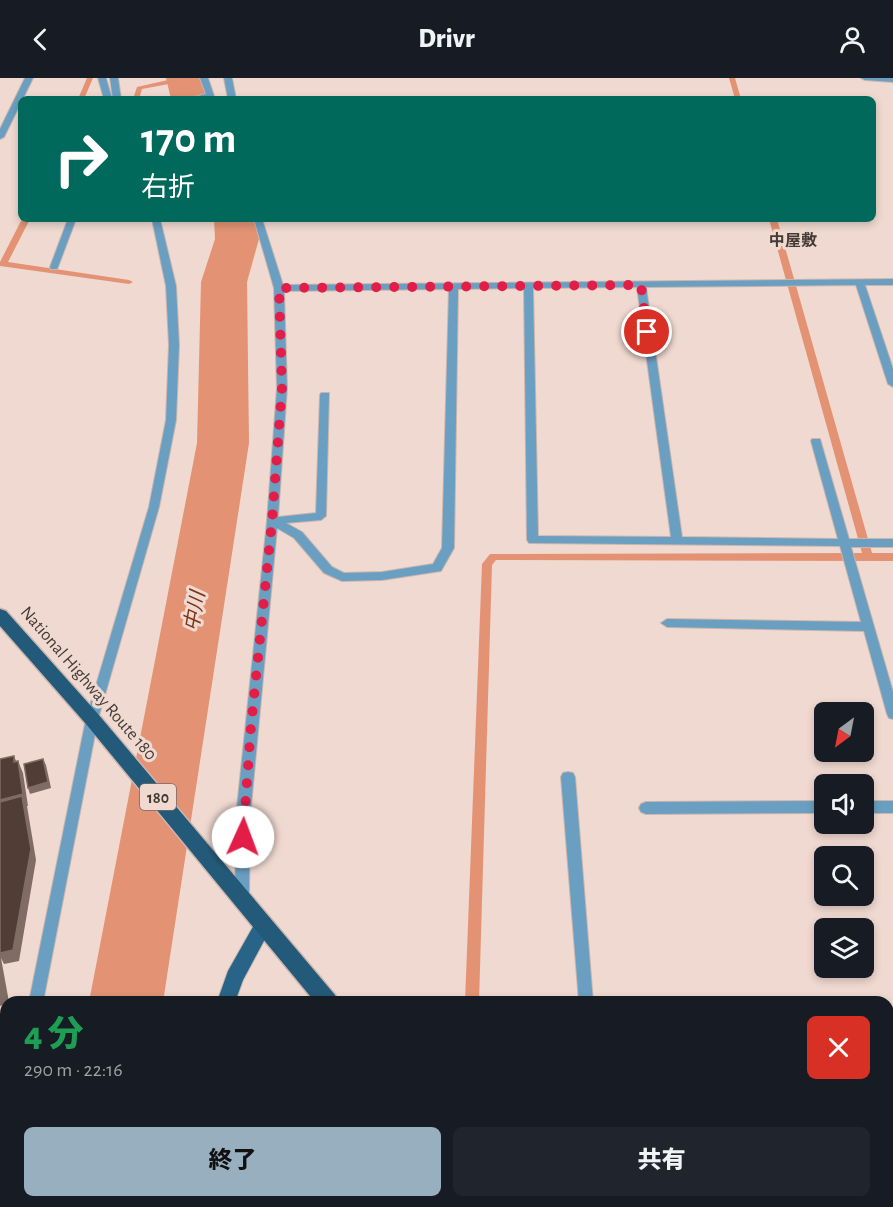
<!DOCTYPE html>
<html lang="ja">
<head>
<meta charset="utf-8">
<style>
	body { margin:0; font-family:"Alegreya Sans","Noto Sans JP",sans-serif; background:#20242c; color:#f1f3f6; height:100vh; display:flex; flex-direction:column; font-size:22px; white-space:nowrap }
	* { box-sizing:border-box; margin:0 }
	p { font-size:20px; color:#9ea1a6 }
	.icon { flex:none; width:33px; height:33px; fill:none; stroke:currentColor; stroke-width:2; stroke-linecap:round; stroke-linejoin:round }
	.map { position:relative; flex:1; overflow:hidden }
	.details { position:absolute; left:0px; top:918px; width:894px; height:212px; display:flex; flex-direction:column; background:#171b24; border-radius:18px 18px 0 0; box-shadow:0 3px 9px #0003 }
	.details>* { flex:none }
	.hud { position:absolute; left:18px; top:18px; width:858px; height:126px; border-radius:9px; box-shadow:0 3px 9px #0003; background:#00695c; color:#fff; overflow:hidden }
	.needle { width:39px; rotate:212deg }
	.controls { position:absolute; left:814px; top:624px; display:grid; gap:12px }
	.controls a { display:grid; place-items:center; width:60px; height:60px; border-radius:9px; background:#171b24; box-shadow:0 3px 9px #0003; font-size:30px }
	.pin { position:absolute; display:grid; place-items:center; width:51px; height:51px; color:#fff; margin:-26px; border:3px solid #fff; border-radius:50%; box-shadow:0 2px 6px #0007 }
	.me { position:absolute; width:66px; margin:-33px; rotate:2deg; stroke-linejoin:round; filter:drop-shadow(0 0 4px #0008) }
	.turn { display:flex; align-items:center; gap:21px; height:126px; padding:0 24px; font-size:27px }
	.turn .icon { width:78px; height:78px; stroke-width:2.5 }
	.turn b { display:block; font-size:42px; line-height:51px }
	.round { display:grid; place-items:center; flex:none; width:63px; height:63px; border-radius:9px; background:#20242c }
	.overview { display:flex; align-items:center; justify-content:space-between; height:102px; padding:0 24px }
	h1 { font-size:36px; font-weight:800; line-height:45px; color:#1e9e55 }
	.action { display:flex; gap:12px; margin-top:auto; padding:12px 24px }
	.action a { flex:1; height:69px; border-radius:9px; background:#97afbe; color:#111; font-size:24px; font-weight:800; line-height:69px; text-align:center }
	.action a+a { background:#20242c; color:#f1f3f6 }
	header { display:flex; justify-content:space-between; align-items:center; height:78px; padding:0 24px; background:#171b24; font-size:27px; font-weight:800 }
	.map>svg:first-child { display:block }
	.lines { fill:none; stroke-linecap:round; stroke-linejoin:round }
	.stream { fill:#e39374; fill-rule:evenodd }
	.river { fill:#e39374; fill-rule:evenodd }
	.minor-casing { stroke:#cab6ae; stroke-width:2 }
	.primary-casing { stroke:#cab6ae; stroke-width:2 }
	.trunk-casing { stroke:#cab6ae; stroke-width:3 }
	.minor { fill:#6b9fc1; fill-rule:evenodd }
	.primary { fill:#276488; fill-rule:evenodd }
	.trunk { fill:#245a79; fill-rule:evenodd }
	.shaded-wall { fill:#806c64 }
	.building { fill:#503d36; stroke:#806c64; stroke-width:1.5 }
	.route { stroke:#e11d48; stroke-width:10; stroke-dasharray:0 18 }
	.labels { text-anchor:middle; stroke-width:6; stroke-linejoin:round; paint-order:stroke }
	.far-neighbourhood-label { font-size:16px; font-weight:bold; fill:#443b37; stroke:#f0d9d0 }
	.shield { fill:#f0d9d0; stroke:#786a65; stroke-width:1.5 }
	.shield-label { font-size:16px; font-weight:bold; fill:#443b37 }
	.street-label { font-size:18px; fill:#443b37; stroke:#f0d9d0 }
	.water-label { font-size:20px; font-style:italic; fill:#7c3413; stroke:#f0d9d0 }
</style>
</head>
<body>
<header><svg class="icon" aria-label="back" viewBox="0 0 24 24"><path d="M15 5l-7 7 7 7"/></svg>Drivr<svg class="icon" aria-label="person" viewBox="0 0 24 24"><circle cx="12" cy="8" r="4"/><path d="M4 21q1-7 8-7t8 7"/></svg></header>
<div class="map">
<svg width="893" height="1129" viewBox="0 0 893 1129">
	<rect width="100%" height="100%" fill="#f0d9d0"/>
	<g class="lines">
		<g class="stream">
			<polygon points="87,0 93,0 84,21 78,21"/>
			<polygon points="177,0 185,0 174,5 142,11 139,21 133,21 137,9"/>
			<polygon points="729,0 735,0 741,21 735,21"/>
			<polygon points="22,141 30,141 8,184 129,202 133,204 129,206 0,188 0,184"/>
			<polygon points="769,141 777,141 872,475 893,475 893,483 496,482 492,487 479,924 465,924 482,486 490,476 862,475"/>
			<polygon points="436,1124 452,1124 454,1129 438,1129"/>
		</g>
		<g class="river">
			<polygon points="166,0 202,0 209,21 171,21"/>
			<polygon points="214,141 256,141 259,161 247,204 249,365 163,924 89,924 197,365 201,204 215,161"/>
			<polygon points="50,1124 133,1124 134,1129 50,1129"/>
		</g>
		<defs>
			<g id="minor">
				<polygon points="25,0 33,0 4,59 0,61 0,51"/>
				<polygon points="98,0 106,0 112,21 104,21"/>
				<polygon points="110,0 118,0 121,21 113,21"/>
				<polygon points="200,0 208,0 215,21 186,21 206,16"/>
				<polygon points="224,0 232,0 236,21 228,21"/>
				<polygon points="861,0 893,0 893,4 865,2"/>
				<polygon points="68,141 76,141 58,189 57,191 51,191 50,189"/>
				<polygon points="152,141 160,141 176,208 179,267 176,342 159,429 98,641 43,924 29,924 86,641 149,429 166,342 169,267 166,208"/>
				<path d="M254,141H262L283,207L893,201V207H865L893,291V309L888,306L856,207L646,209L682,459L838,461L811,363L812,361H820L849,461H893V469H851L893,614V641L889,640L887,636L864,553L667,549L661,545L667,541L861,544L840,468L529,465L527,462L524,210L458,211L454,470L441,493L382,502L342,503L324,495L294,460L277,450L250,739L249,818L247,822L242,824L237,822L235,818L236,739L267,443L277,310L274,210ZM637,209L671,459L538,458L533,210ZM449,211L442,470L433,486L382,494L344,495L332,489L302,454L286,445L321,442L326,438L329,315H321L320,317L316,435L278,439L287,310L284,213Z"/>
				<polygon points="568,694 573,695 575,699 593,924 579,924 561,699 563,695"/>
				<polygon points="825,723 825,735 646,736 641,734 639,730 641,726 646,724"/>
				<rect x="864" y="723" width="29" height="12"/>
				<polygon points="893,976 893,992 888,993 888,977"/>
				<polygon points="6,1017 6,1039 0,1042 0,1020"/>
				<polygon points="888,1017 893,1019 893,1039 888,1037"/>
				<polygon points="6,1078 6,1116 0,1119 0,1081"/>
			</g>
			<g id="primary">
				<polygon points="264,838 270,840 273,846 243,902 235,924 217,924 228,893 258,840"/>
				<polygon points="184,1124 204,1124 203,1129 183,1129"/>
			</g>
			<g id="trunk">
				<polygon points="0,531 6,533 98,636 335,917 338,924 315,924 86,646 0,548"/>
				<polygon points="477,1124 501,1124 503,1129 479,1129"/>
			</g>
		</defs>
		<use href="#minor" class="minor-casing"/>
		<use href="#primary" class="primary-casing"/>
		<use href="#trunk" class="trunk-casing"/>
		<use href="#minor" class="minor"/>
		<use href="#primary" class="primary"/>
		<use href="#trunk" class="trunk"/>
	</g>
	<g class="shaded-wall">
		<polygon points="14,678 19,690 18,683 23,695 28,728 27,728 36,782 19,883 4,886 1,880 9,924 6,924 6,926 0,928 0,722 14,684"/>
		<polygon points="43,681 46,687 51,710 30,716 28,710"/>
	</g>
	<g class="building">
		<polygon points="14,678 14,684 18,683 23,716 0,722 0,681"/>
		<polygon points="43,681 48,704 28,710 24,686"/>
		<polygon points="22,718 31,771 13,872 0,875 0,724"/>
	</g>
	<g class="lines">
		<polyline class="route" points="243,759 251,648 272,443 282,310 279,210 641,207 647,254"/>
	</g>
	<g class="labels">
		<g class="far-neighbourhood-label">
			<text x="793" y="168">中屋敷</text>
		</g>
		<rect class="shield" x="140" y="706" width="36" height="26" rx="4.5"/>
		<g class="shield-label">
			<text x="158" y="725">180</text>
		</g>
		<g class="street-label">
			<text transform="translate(89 605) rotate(49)" y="6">National Highway Route 180</text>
		</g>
		<g class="water-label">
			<text transform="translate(194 533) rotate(-80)" y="7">中川</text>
		</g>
	</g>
</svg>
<div class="controls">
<a><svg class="needle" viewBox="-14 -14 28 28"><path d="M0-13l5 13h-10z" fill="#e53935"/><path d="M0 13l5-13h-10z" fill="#9ea1a6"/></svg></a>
<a><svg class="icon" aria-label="sound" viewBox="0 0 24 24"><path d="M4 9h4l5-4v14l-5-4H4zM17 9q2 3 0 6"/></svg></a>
<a><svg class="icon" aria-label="search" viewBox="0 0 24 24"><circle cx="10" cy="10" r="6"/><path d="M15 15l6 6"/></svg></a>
<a><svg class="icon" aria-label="layers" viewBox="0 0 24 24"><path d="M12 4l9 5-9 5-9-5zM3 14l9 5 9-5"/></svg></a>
</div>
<div class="pin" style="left:647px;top:254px;background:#d93025"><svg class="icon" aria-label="arrive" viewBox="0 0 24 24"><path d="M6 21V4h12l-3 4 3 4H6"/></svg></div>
<svg class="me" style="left:243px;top:759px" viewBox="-20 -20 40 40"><circle r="19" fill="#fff"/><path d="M0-13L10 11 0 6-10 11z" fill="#e11d48"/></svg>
<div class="hud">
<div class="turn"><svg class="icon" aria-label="right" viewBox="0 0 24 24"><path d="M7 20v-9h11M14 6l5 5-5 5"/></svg><div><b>170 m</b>右折</div></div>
</div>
<section class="details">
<div class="overview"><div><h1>4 分</h1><p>290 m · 22:16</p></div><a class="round" style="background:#d93025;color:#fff"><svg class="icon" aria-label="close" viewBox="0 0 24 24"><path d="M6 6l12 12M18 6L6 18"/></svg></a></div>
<div class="action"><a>終了</a><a>共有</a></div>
</section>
</div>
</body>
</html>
